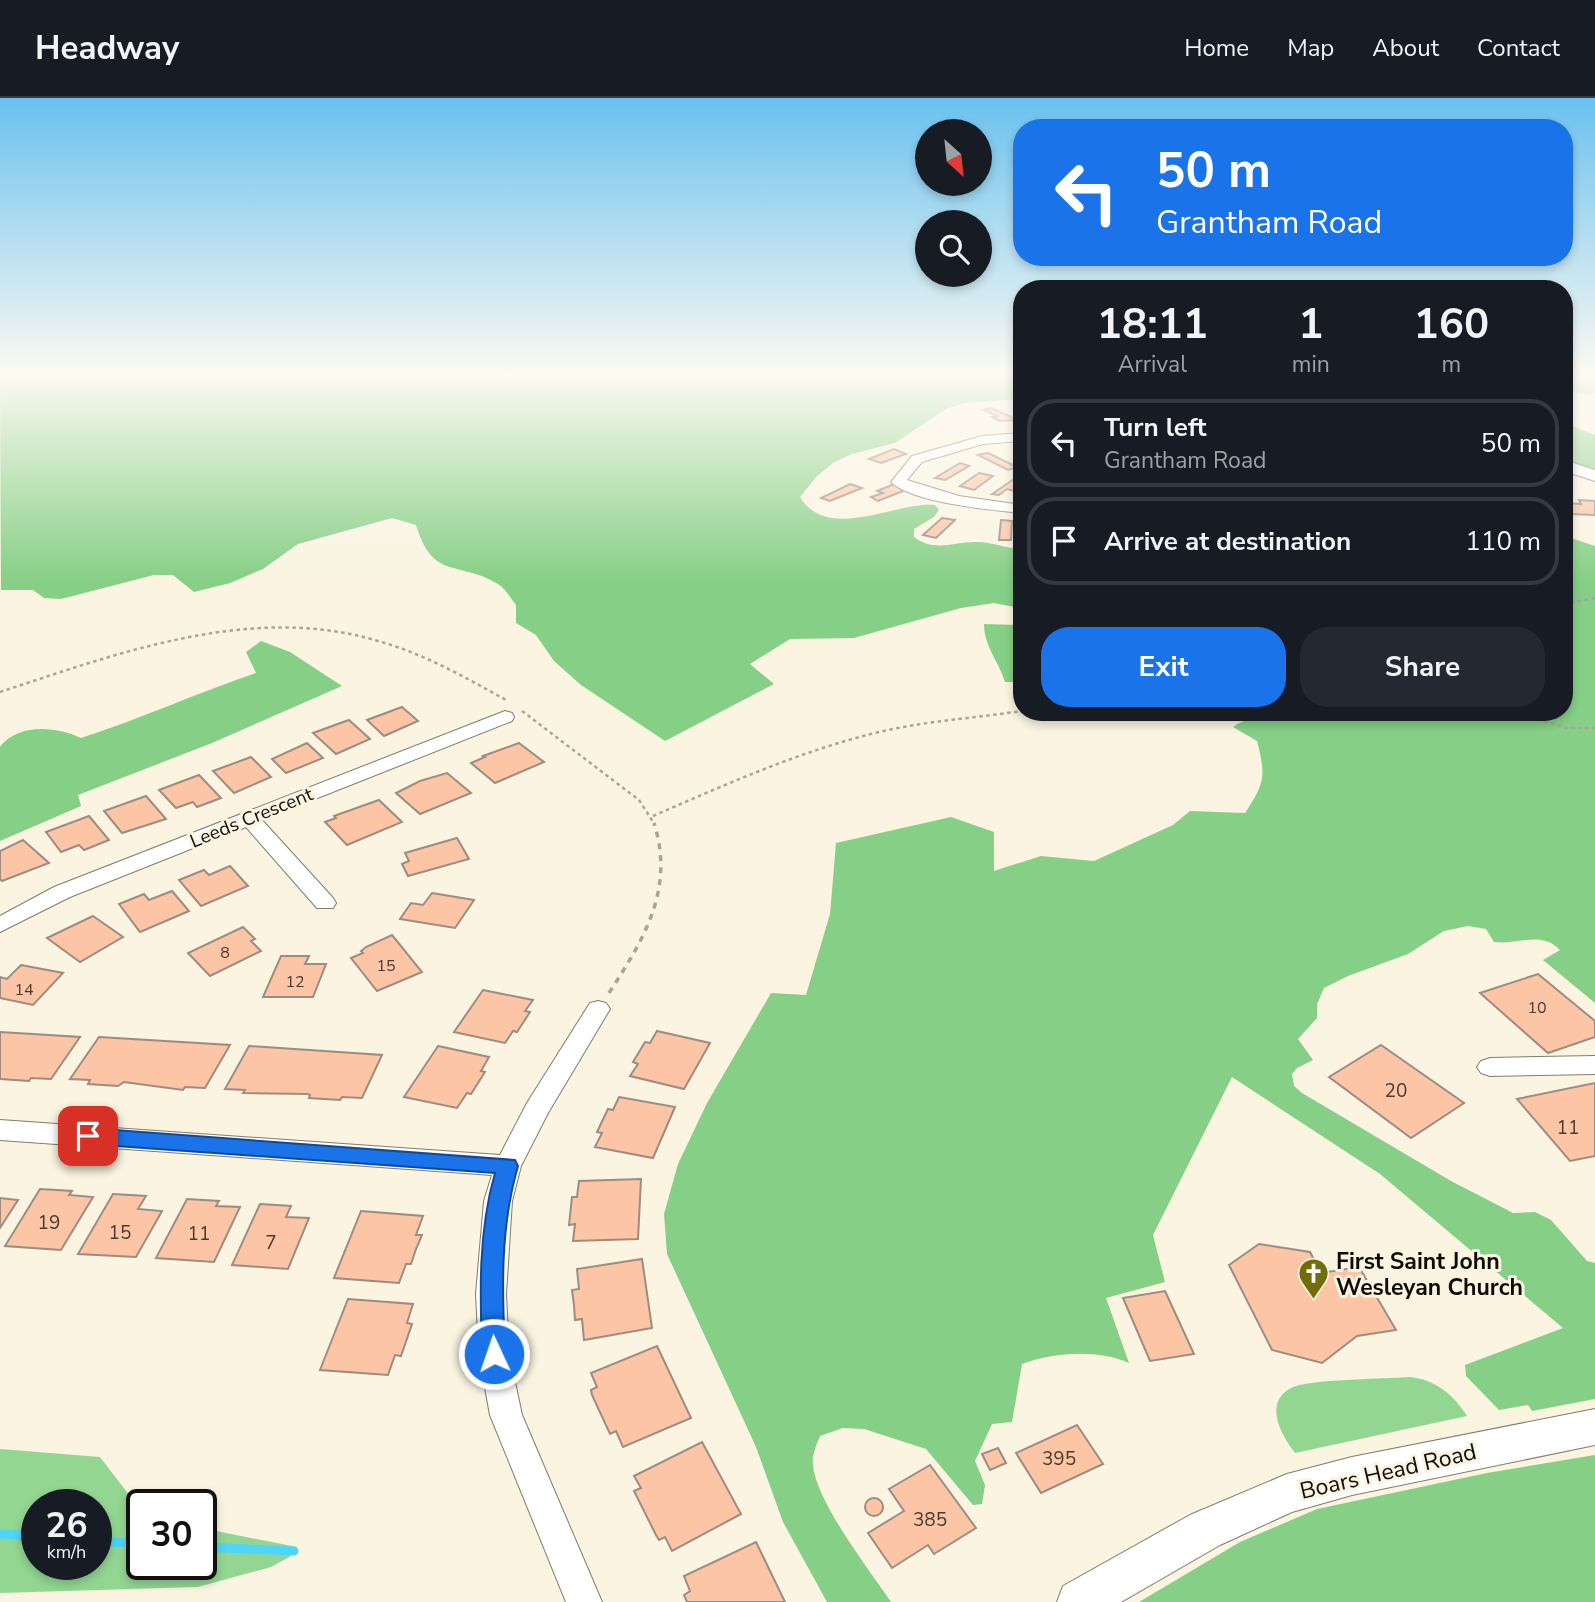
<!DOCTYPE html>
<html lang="en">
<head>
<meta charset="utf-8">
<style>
	body { margin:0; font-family:"Nunito Sans",sans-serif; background:#242831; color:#f1f3f6; height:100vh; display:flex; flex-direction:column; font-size:26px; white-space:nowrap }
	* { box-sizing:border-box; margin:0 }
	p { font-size:23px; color:#9ea1a6 }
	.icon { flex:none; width:38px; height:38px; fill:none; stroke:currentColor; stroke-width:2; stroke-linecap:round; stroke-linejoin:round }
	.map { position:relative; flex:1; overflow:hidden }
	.panel { position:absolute; left:1013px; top:182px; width:560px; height:441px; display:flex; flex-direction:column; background:#171b24; border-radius:28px; box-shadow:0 4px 10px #0003 }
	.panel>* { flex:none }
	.hud { position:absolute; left:1013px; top:21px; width:560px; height:147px; border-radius:28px; box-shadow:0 4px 10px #0003; background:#1a73e8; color:#fff; overflow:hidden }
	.needle { width:46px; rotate:153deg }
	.buttons { position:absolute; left:915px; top:21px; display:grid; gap:14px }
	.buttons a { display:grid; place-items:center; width:77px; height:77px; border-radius:50%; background:#171b24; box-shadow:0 4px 10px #0003; font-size:35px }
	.speed { position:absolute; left:21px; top:1391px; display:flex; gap:14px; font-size:35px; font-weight:700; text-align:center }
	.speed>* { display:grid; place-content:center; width:91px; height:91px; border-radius:50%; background:#171b24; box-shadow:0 4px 10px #0003; line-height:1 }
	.speed small { font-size:18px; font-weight:400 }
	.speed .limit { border:4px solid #111; border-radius:10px; background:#fff; color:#111 }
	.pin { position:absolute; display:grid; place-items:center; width:60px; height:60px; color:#fff; margin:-30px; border-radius:14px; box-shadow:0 4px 10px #0006 }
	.me { position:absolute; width:77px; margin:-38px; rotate:357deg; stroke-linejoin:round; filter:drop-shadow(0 0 5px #0008) }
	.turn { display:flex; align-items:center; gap:24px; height:147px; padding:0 28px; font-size:32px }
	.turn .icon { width:91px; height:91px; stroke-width:2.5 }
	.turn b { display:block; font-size:49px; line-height:60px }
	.eta { display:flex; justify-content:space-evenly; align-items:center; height:119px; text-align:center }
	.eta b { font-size:42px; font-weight:700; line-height:49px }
	.cta { display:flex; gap:14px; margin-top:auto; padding:14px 28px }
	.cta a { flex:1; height:80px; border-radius:28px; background:#1a73e8; color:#fff; font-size:28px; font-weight:700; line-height:80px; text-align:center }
	.cta a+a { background:#242831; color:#f1f3f6 }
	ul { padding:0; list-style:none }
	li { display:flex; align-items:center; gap:21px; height:88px; margin:0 14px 10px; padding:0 14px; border:4px solid #363941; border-radius:28px }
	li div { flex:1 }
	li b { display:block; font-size:26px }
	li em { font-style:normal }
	header { display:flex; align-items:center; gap:42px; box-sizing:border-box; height:98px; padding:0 35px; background:#171b24; border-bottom:2px solid #363941 }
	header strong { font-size:33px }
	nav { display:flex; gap:38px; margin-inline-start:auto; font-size:24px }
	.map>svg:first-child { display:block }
	.green { fill:#93d692; fill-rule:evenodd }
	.forest { fill:#86cf86 }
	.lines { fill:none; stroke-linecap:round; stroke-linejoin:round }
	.stream { stroke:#4ed5fa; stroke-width:9 }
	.building { fill:#fcc6a6; stroke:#9e8c82; stroke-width:2 }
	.minor-casing { stroke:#817c6b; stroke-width:2 }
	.tertiary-casing { stroke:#817c6b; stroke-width:2 }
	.path-far1 { stroke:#a9a496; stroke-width:2.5; stroke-dasharray:3.5 3.5; stroke-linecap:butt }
	.path { stroke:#a9a496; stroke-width:3.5; stroke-dasharray:6 6; stroke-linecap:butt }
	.minor { fill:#fff; fill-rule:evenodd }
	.tertiary { fill:#fff; fill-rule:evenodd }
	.route { fill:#1a73e8; stroke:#114b97; stroke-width:2 }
	.labels { text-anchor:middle; stroke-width:6; stroke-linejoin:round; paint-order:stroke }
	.number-label { font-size:16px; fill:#4a3a2f }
	.street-label { font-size:19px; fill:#0e0c07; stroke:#faf4e1 }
	.near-number-label { font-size:19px; fill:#4a3a2f }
	.near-poi-label { font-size:23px; font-weight:bold; fill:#0e0c07; stroke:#faf4e1; text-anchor:start }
	.near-street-label { font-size:23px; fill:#0e0c07; stroke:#faf4e1 }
</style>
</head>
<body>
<header>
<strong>Headway</strong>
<nav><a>Home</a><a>Map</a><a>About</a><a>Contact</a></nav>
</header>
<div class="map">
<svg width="1595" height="1504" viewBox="0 0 1595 1504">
	<rect width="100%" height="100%" fill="#faf4e1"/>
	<g class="green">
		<path d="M1409,1279C1435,1281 1454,1297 1467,1318L1295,1355C1281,1337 1263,1305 1291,1290C1308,1281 1385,1281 1409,1279Z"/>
		<path d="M0,1351L100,1359L133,1402L144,1407L142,1466H201V1430L297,1449L291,1458L271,1469L198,1489L0,1495ZM37,1407H96V1466H37Z"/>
	</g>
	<g class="forest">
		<path d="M0,274H1022V301L964,305L946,311L895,345L852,356L833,365L817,378L800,399C828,445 896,403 935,407L939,412L934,419L914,431V439C935,455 955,443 978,444C993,444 1007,451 1022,451V524L1019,510L994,505L961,510L854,540L790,541L750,566L774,586L665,643L581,587L554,563L536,537L516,525V507C511,501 505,490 498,486C458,462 433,483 416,427L392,420L298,446L263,471L230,485L194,494L173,477H154L61,501L44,500L33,492H1Z"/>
		<polygon points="1565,274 1595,274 1595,294 1589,297 1565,293"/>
		<polygon points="1564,325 1595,337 1595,375 1565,363"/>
		<path d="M1565,438L1595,448V905L1543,862L1560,852C1542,832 1517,847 1494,844L1486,831L1468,828L1444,833L1408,856L1348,878L1324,890L1317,906V920L1298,941L1313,962L1297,970L1292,976L1294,988L1302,995L1451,1083L1513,1115L1535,1114L1551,1122L1587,1163L1595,1165V1301L1532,1313L1528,1307L1499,1312L1466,1278L1465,1267L1563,1230L1380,1076L1232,979L1153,1137L1165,1184L1106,1200L1129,1265C1099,1251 1053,1254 1022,1266L1012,1324L992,1326L975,1363L985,1387L982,1406L973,1407L926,1351L864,1331L843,1330L820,1338C817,1345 814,1352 813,1359C808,1394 871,1474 891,1504H827L783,1424L756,1349L667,1156L664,1116L678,1066L707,1005L771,895L806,897L830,816L836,745L951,719L994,734V773L1041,758L1094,763L1173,727L1190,713L1245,715C1265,685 1266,678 1257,643L1233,629C1252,615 1270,621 1291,614H1564Z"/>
		<path d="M984,526L1022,527V584H1005C999,564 984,548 984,526Z"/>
		<path d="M261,543L290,554L342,588L212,645L78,697L81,708L0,743V649C17,625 57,628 81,640C140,621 197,595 256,575L246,554Z"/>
		<polygon points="1595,1357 1595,1504 1139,1504 1240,1444 1317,1411 1487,1375"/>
	</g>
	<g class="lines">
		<g class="stream">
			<polyline points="0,1436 37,1438"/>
			<polyline points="96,1443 142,1446"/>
			<polyline points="201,1449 294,1453"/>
		</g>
	</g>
	<g class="building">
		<polygon points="991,310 1018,322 1000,323 992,319 997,318 984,312"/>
		<polygon points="894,351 906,356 881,365 869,361"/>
		<polygon points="988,355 1017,369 1008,372 978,357"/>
		<polygon points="960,365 969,368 945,382 935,380"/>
		<polygon points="979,375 993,378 974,392 960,388"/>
		<polygon points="1014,381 1022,383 1022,387 1014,393 1007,391 999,397 992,396"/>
		<polygon points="850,386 862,390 830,403 821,400"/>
		<polygon points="894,386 906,392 878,403 871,399 883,395 877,393"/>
		<polygon points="1579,402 1595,403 1595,417 1569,416 1565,408 1570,409 1568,405 1581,406"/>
		<polygon points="942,420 955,422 936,440 923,437"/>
		<polygon points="1001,422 1012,423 1011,442 999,442"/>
		<polygon points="402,609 418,623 384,638 367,622"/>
		<polygon points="349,622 370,641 336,656 313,635"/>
		<polygon points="307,645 323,660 286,675 272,661"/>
		<polygon points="519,645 544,664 495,685 471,665 485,659 483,658"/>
		<polygon points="251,659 271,679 234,695 213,673"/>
		<polygon points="447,675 471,695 420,716 396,695 420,683"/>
		<polygon points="199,677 221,700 197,709 193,704 176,710 159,692"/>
		<polygon points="146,698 166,721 122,735 104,713"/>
		<polygon points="379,702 402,724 347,747 325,724 336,720 334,718"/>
		<polygon points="89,718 109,742 84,752 79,747 61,754 46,734"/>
		<polygon points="457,740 469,761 408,778 402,766 409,763 405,755"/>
		<polygon points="23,742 49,765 2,783 0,781 0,753"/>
		<polygon points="230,768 248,788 201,808 179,782 204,772 209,777"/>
		<polygon points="172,793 189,813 140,834 119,806 144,796 149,802"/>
		<polygon points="432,795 474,802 455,830 400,821 411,805 423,807"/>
		<polygon points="93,818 123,839 80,864 47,840"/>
		<polygon points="243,829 255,841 251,843 261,853 210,878 188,855"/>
		<polygon points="392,837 422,874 377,893 351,860 363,855 361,853 366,849"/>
		<polygon points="281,858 309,858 305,866 326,866 313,899 263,899"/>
		<polygon points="21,867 63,875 33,907 0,900 0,879 7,881"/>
		<polygon points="1538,876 1595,923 1595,939 1548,955 1480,895"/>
		<polygon points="483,892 533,902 525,913 530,914 517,934 513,933 505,945 454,934"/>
		<polygon points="657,933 710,945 684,991 630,978 638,966 633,964 645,944 650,945"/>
		<polygon points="0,934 80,939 51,981 31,980 29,983 0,981"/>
		<polygon points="99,939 230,947 205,990 185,989 183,992 124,984 118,988 88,986 90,982 70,981"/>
		<polygon points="1381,947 1464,1005 1411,1040 1329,979"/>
		<polygon points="249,948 382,957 362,1000 342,999 340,1002 309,1000 310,997 308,996 243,995 245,992 225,991"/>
		<polygon points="438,948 489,959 481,973 485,974 471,996 467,995 457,1010 404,999"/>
		<polygon points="1595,985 1595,1058 1570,1063 1517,1001"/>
		<polygon points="619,999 675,1009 653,1060 595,1049 602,1035 597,1034 608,1011 613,1012"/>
		<polygon points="641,1081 638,1141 573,1143 575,1126 569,1127 572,1099 577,1099 579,1083"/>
		<polygon points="40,1091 72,1093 69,1097 93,1099 61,1152 5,1148"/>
		<polygon points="113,1096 146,1098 138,1111 162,1113 136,1159 78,1156"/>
		<polygon points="0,1100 18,1102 0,1130"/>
		<polygon points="187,1101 219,1103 216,1108 240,1109 214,1164 156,1160"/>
		<polygon points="260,1106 291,1108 286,1119 309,1120 288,1171 232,1167"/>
		<polygon points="361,1113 423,1118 416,1137 422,1137 416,1151 411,1166 406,1166 399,1185 334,1180"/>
		<polygon points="1259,1146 1310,1154 1321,1175 1359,1169 1396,1232 1357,1238 1322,1265 1272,1252 1229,1167"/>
		<polygon points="642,1161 652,1230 584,1242 582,1221 575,1222 574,1207 572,1192 579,1191 577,1171"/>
		<polygon points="1165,1193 1194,1256 1150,1263 1123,1200"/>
		<polygon points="348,1201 413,1206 407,1225 412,1226 401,1258 395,1257 388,1277 320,1272"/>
		<polygon points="657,1248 691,1320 623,1349 616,1333 610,1336 592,1297 591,1292 597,1289 591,1275"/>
		<polygon points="1077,1327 1103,1366 1041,1395 1016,1355"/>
		<polygon points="702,1344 741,1416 672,1453 665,1439 659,1442 656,1437 634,1393 641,1390 634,1378"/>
		<polygon points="998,1350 1006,1365 990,1372 982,1356"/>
		<polygon points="930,1367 976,1430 934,1456 928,1447 892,1470 868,1435 904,1413 889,1391"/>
		<circle cx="874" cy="1409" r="9"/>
		<polygon points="756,1444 785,1504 687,1504 684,1497 690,1493 684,1478"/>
	</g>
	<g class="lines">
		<defs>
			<g id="minor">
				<path d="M1022,335V343L983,346L922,364L907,382L959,398L1022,407V415C991,412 913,405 891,384L912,358L982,338Z"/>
				<polygon points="505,613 512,615 514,619 512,623 262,722 333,800 336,805 333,810 317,810 246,729 70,799 0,834 0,818 54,789"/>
				<polygon points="598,903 606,905 610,911 548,1015 521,1068 512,1103 506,1196 509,1256 522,1317 602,1504 566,1504 490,1317 479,1256 476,1196 484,1103 492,1077 0,1042 0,1022 500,1057 527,1005 590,905"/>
				<polygon points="1595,958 1595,976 1490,978 1481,975 1477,969 1481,963 1490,960"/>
			</g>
			<g id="tertiary">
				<polygon points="1564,362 1595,372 1595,383 1564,373"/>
				<polygon points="1595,1311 1595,1347 1352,1397 1292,1414 1220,1447 1121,1504 1057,1504 1063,1488 1190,1417 1287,1376 1352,1359"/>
			</g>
		</defs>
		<use href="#minor" class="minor-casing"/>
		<use href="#tertiary" class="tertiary-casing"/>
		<g class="path-far1">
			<polyline points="1564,506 1595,500"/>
			<path d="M0,594C119,555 252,505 378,543C425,556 466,580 508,603"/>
			<polyline points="522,613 639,702 655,727"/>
			<polyline points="1350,614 1384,614"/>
			<polyline points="1461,614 1490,621 1540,622 1565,630 1595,630"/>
			<path d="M653,718C727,686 800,653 879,634C926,623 974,620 1022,613"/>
		</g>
		<path class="path" d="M609,895C644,841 675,791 654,725"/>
		<use href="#minor" class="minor"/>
		<use href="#tertiary" class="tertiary"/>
	</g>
	<linearGradient id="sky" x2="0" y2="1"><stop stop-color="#6ac1ef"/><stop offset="0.57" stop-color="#fdfaf2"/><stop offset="1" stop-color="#fdfaf2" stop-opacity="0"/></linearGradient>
	<rect width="1595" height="484" fill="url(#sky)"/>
	<path class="route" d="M88,1030L515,1062L518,1068C500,1130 502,1192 505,1256L502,1263L494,1266L485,1263L482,1256C480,1195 478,1134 495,1075L88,1046L81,1043L78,1038L81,1033Z"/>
	<defs>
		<symbol id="church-pin" viewBox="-11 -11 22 30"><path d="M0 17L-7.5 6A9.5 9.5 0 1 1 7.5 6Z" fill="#716d0b" stroke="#faf4e1"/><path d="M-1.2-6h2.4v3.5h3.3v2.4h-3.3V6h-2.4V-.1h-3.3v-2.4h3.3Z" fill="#fff"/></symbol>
	</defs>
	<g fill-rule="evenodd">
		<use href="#church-pin" x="1296" y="1158" width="35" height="47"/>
	</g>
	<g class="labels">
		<g class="number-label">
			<text x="225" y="860">8</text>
			<text x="386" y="873">15</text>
			<text x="295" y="889">12</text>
			<text x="24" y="897">14</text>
			<text x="1537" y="915">10</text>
		</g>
		<g class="street-label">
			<text transform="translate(251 719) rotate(-22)" y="7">Leeds Crescent</text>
		</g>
		<g class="near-number-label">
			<text x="1396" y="999">20</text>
			<text x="1568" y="1036">11</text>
			<text x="49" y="1131">19</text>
			<text x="120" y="1141">15</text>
			<text x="199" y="1142">11</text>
			<text x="271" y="1151">7</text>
			<text x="1059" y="1367">395</text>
			<text x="930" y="1428">385</text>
		</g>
		<g class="near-poi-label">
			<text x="1336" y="1171">First Saint John<tspan x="1336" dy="26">Wesleyan Church</tspan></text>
		</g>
		<g class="near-street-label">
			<text transform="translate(1388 1373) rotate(-13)" y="8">Boars Head Road</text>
		</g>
	</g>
</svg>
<div class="buttons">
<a><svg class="needle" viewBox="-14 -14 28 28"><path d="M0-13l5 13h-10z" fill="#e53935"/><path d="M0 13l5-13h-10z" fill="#9ea1a6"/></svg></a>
<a><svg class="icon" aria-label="search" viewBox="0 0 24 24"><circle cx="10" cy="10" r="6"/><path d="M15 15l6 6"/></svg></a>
</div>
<div class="speed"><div>26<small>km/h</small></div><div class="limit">30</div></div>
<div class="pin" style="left:88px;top:1038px;background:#d93025"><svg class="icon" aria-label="arrive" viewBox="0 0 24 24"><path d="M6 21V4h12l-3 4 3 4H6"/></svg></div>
<svg class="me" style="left:494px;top:1256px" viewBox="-20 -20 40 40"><circle r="17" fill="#1a73e8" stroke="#fff" stroke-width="3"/><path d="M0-11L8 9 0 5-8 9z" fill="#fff"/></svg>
<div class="hud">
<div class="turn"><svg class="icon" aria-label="left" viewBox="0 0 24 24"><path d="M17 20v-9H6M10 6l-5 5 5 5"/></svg><div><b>50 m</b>Grantham Road</div></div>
</div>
<section class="panel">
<div class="eta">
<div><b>18:11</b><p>Arrival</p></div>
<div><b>1</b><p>min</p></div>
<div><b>160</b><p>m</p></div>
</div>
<ul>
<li><svg class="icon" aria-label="left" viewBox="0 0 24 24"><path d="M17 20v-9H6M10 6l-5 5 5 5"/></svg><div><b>Turn left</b><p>Grantham Road</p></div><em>50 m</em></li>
<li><svg class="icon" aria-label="arrive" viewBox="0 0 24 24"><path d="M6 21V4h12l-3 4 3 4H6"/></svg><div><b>Arrive at destination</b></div><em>110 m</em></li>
</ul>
<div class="cta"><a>Exit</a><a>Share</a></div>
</section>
</div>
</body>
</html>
